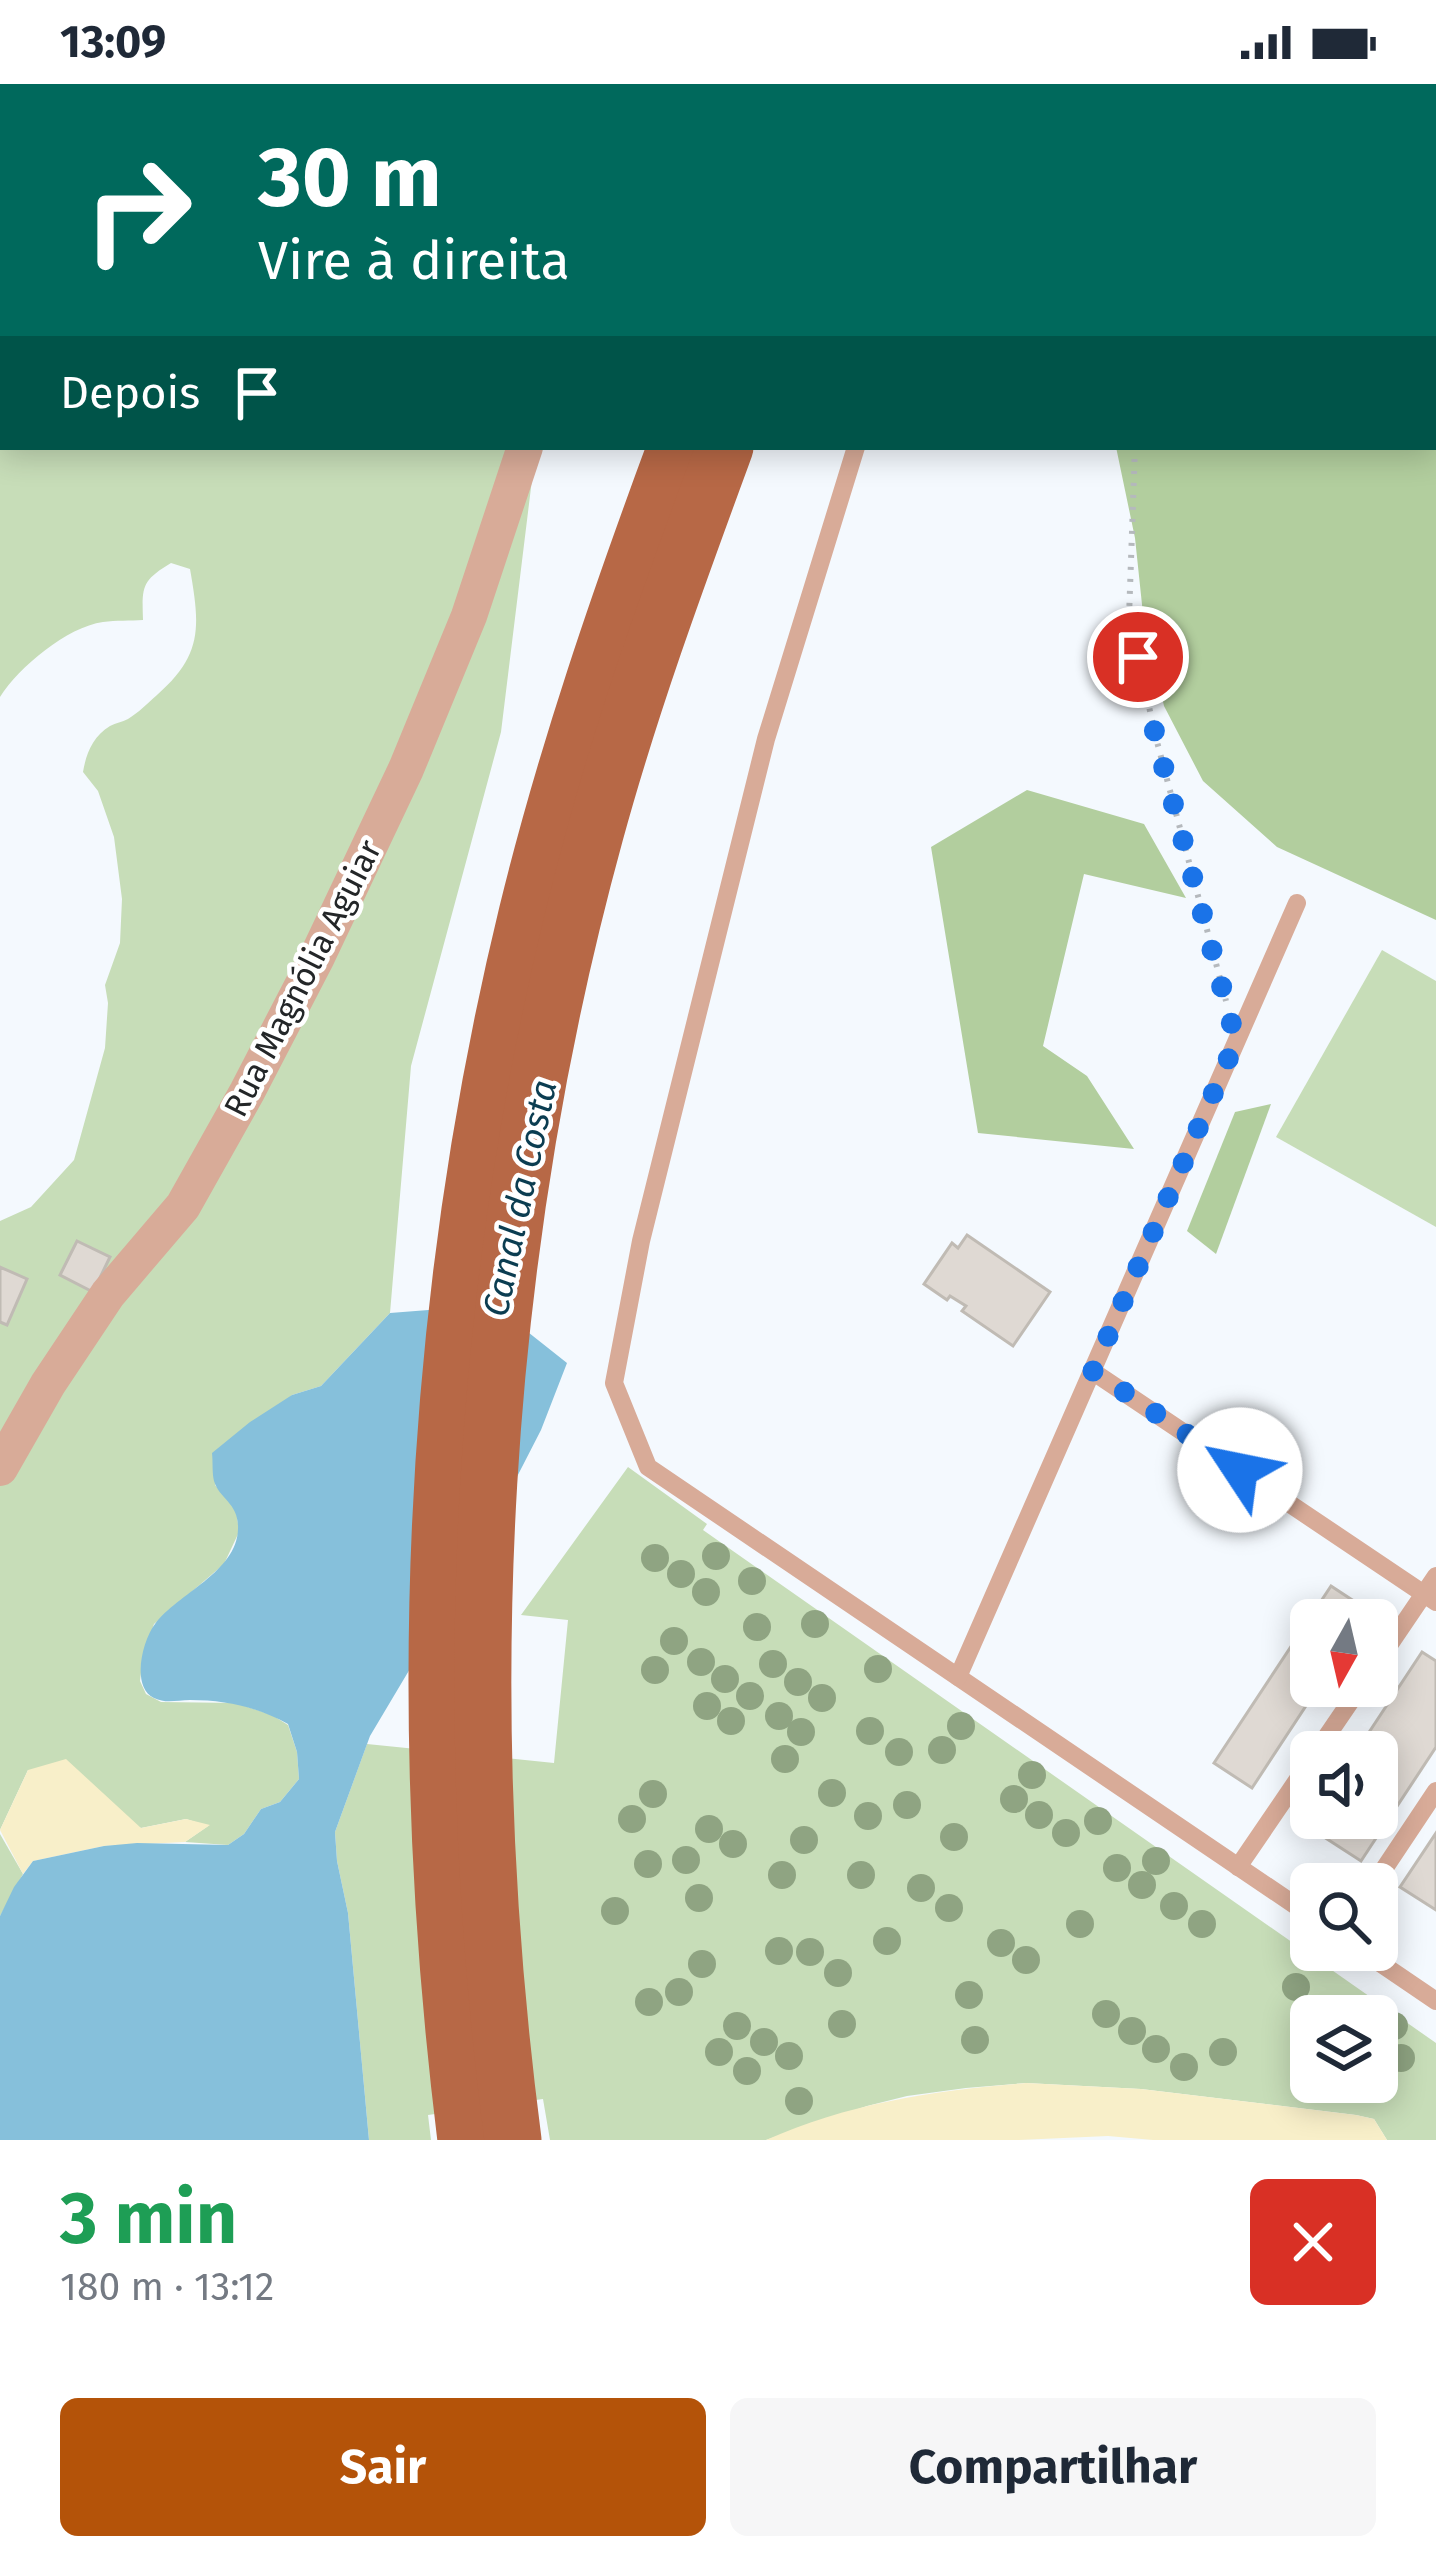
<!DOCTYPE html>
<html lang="pt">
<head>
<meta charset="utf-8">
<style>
	body { margin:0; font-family:"Fira Sans",sans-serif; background:#f6f6f7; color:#1f2937; height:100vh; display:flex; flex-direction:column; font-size:45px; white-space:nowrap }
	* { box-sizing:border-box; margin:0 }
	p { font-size:39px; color:#747a83 }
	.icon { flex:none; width:66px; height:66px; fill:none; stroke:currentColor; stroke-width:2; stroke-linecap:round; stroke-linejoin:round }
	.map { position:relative; height:2056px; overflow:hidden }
	.details { display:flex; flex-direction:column; background:#fff; flex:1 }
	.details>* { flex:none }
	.guide { position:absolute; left:0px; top:0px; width:1437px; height:366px; box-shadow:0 6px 30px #0003; background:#00695c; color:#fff; overflow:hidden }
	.needle { width:78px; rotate:188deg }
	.fabs { position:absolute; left:1290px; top:1515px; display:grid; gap:24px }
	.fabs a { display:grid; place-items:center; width:108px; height:108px; border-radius:18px; background:#fff; box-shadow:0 6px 30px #0003; font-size:60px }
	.pin { position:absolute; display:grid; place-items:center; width:102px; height:102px; color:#fff; margin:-51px; border:6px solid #fff; border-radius:50%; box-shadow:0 3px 12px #0007 }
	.me { position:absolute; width:132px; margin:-66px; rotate:304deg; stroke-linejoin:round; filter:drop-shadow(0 0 9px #0008) }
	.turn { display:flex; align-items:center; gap:42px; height:252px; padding:0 60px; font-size:54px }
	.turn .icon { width:156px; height:156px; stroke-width:2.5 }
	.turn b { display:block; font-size:84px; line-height:102px }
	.then { display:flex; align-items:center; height:114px; padding:0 60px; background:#0003; gap:24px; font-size:45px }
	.round { display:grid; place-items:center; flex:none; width:126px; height:126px; border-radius:18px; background:#f6f6f7 }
	.head { display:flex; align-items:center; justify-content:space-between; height:204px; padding:0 60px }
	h1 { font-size:72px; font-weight:700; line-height:90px; color:#1e9e55 }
	.button { display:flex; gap:24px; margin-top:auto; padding:24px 60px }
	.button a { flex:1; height:138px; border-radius:18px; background:#b45309; color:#fff; font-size:48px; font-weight:700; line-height:138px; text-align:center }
	.button a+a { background:#f6f6f7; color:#1f2937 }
	.status { display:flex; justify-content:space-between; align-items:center; height:84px; padding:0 60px; background:#fff; direction:ltr }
	.status svg { height:33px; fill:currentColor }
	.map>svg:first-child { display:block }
	.green { fill:#c7ddb8; fill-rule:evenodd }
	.forest { fill:#b2ce9e }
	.sand { fill:#f8efc9 }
	.water { fill:#86c0db }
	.building { fill:#dfd9d3; stroke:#c0bbb4; stroke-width:3 }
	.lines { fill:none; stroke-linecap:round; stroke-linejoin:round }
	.path { stroke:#b5b9bd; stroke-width:6; stroke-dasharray:3 9; stroke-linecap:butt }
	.lane { stroke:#d8ab98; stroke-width:18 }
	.street { stroke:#d8ab98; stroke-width:36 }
	.primary { stroke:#b76846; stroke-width:57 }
	.tree { fill:#8fa482 }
	.route { stroke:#1a73e8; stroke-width:21; stroke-dasharray:0 37.8 }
	.labels { text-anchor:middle; stroke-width:9; stroke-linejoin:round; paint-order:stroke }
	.street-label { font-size:33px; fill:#232628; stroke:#fff }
	.water-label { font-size:36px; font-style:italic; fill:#0b3d51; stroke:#fff }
</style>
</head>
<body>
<div class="status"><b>13:09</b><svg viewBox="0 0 49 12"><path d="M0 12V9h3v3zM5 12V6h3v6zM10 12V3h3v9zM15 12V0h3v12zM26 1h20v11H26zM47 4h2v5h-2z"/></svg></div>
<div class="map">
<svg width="1436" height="2056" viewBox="0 0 1436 2056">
	<rect width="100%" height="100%" fill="#f4f9fe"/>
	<g class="green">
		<path d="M0,0H688L686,3H3V363H536L501,648L411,982L390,1229L321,1302L292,1311L215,1401L236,1424L239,1448L224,1480L154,1540L143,1572L140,1597L146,1610L161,1618L236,1619L272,1631L288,1641L297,1668L299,1695L280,1718L261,1725L244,1750L228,1761L185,1758L208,1742L186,1735L141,1744L28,1686L0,1746V1137L31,1123L74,1076L105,964L108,919L105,901L120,859L122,815L114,753L98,707L83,688C86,670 93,652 110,642C116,639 122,638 128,635C138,629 148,619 157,611C203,571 200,542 190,485L171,479C141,497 142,503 143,536C130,537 116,536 103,538C67,543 19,583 0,613Z"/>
		<polygon points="1382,866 1436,897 1436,1143 1276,1053"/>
		<path d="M628,1383L707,1440L703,1446L1436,1959V2056H1387L1374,2035L1356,2031L1141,2005L1026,1999L966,2004L907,2012L867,2022L766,2056H550L543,2015L428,2031L431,2056H369L348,1829L337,1777L335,1748L367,1660L554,1679L568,1536L521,1531ZM1311,1932H1377V1998H1311Z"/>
		<polygon points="0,1750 23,1790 0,1832"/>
	</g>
	<g class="forest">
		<polygon points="999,0 1295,0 1294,3 1001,3"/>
		<polygon points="1434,327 1436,328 1436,836 1277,763 1203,697 1164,622 1143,530 1135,454 1116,363 1434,363"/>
		<polygon points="1027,706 1144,740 1186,814 1084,790 1043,962 1087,992 1134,1065 978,1049 931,763"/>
		<polygon points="1271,1020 1216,1170 1187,1147 1235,1028"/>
	</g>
	<g class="sand">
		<polygon points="66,1675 141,1744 186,1735 210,1741 185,1758 104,1762 33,1777 23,1790 0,1746 28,1686"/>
		<path d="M1026,1999L1141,2005L1356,2031L1374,2035L1387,2056H1153L1108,2052L1019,2056H766C848,2019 937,2006 1026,1999Z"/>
	</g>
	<path class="water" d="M454,1224L499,1225L567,1279L541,1346L470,1484L370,1652L335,1748L337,1777L348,1829L369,2056H0V1832L14,1803L33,1777L104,1762L137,1759L228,1761L244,1750L261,1725L280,1718L299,1695L297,1668L288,1640C257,1623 226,1616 190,1616C177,1616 166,1620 154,1614C131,1603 142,1557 155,1540C177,1510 237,1488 238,1445C239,1419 220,1416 214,1397C212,1389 213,1378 212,1369L250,1338L292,1311L321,1302L390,1229Z"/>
	<g class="building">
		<polygon points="967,1151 1050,1208 1013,1262 962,1227 966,1222 950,1212 947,1216 924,1200 952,1159 958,1164"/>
		<polygon points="77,1157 110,1173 93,1208 60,1191"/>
		<polygon points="0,1183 27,1195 7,1241 0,1238"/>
		<polygon points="1331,1502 1369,1527 1363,1536 1311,1536 1311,1602 1319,1602 1252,1704 1214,1679"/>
		<polygon points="1422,1568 1436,1577 1436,1663 1361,1777 1307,1742 1312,1734 1377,1734 1377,1668 1356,1668"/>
		<polygon points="1436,1749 1436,1826 1400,1803"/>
	</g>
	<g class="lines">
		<polyline class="path" points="1135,363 1129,533 1156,654 1226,917"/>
		<g class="lane">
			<polyline points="936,3 937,0"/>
			<polyline points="856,363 766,655 641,1157 614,1299 648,1383 1311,1832"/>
			<polyline points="1092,1287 1436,1518"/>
			<polyline points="1377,1579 1436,1492"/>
			<polyline points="958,1593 1297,819"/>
			<polyline points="1316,1668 1361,1602"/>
			<polyline points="1238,1783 1311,1676"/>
			<polyline points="1374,1800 1436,1707"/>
			<polyline points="1361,1866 1436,1917"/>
		</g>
		<g class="street">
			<polyline points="711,3 712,0"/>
			<polyline points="0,1384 48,1300 108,1210 183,1122 247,1008 316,875 406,685 469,532 525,363"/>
		</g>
		<g class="primary">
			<polyline points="810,3 811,0"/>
			<polyline points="858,3 859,0"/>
			<path d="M466,2056C415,1645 429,1233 527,830C566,670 619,517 676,363"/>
			<path d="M513,2056C456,1620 478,1175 595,750C631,618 678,491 725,363"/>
		</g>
	</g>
	<g class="tree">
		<circle cx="716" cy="1472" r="14"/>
		<circle cx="655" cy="1474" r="14"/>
		<circle cx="681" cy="1490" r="14"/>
		<circle cx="752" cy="1497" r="14"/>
		<circle cx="706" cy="1508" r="14"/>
		<circle cx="815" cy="1540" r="14"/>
		<circle cx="757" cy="1543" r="14"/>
		<circle cx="674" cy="1557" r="14"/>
		<circle cx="701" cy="1578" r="14"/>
		<circle cx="773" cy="1580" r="14"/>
		<circle cx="878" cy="1585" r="14"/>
		<circle cx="655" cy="1586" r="14"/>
		<circle cx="725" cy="1595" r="14"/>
		<circle cx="798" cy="1598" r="14"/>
		<circle cx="750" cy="1612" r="14"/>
		<circle cx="822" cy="1614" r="14"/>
		<circle cx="707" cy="1622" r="14"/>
		<circle cx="779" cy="1632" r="14"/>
		<circle cx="731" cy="1637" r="14"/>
		<circle cx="961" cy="1642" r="14"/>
		<circle cx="870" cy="1647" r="14"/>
		<circle cx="801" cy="1648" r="14"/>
		<circle cx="942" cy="1666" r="14"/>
		<circle cx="899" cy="1668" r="14"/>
		<circle cx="785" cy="1675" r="14"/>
		<circle cx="1032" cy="1691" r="14"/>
		<circle cx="832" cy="1709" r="14"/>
		<circle cx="653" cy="1710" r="14"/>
		<circle cx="1014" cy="1715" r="14"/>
		<circle cx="907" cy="1721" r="14"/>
		<circle cx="1039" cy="1731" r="14"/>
		<circle cx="868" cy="1732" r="14"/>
		<circle cx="632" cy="1735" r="14"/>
		<circle cx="1098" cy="1737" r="14"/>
		<circle cx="709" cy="1745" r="14"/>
		<circle cx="1066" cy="1749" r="14"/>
		<circle cx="954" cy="1753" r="14"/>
		<circle cx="804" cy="1756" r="14"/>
		<circle cx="733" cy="1760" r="14"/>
		<circle cx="686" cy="1776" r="14"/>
		<circle cx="1156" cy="1777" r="14"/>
		<circle cx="648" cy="1780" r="14"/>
		<circle cx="1117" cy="1784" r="14"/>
		<circle cx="782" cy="1791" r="14"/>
		<circle cx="861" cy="1791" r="14"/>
		<circle cx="1142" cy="1801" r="14"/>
		<circle cx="921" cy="1804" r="14"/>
		<circle cx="699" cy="1814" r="14"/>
		<circle cx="1174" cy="1822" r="14"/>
		<circle cx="949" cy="1824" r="14"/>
		<circle cx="615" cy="1827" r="14"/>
		<circle cx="1080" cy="1840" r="14"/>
		<circle cx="1202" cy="1840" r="14"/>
		<circle cx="887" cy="1857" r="14"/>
		<circle cx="1001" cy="1859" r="14"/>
		<circle cx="779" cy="1867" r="14"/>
		<circle cx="810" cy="1868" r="14"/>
		<circle cx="1026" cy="1876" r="14"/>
		<circle cx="702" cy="1880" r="14"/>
		<circle cx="838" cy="1889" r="14"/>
		<circle cx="1296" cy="1903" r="14"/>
		<circle cx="679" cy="1908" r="14"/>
		<circle cx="969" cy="1911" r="14"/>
		<circle cx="649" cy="1918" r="14"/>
		<circle cx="1106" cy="1930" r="14"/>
		<circle cx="842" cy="1940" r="14"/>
		<circle cx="737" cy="1942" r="14"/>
		<circle cx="1394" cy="1942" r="14"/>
		<circle cx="1132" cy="1947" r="14"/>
		<circle cx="975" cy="1956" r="14"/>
		<circle cx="764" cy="1958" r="14"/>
		<circle cx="1156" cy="1965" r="14"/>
		<circle cx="719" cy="1968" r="14"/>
		<circle cx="1223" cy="1968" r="14"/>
		<circle cx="789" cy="1972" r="14"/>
		<circle cx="1401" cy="1974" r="14"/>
		<circle cx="1184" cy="1983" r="14"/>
		<circle cx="747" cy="1987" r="14"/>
		<circle cx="799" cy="2017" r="14"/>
	</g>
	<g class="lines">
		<polyline class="route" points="1138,573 1156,654 1236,957 1093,1287 1240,1386"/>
	</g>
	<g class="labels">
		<g class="street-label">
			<text transform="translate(302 894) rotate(-63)" y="12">Rua Magnólia Aguiar</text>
		</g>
		<g class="water-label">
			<text transform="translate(519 1114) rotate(-78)" y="13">Canal da Costa</text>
		</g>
	</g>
</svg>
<div class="fabs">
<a><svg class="needle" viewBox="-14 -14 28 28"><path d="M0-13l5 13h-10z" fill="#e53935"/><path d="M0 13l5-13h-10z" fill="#747a83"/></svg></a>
<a><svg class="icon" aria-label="sound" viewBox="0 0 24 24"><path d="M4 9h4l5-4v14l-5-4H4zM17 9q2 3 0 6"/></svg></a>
<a><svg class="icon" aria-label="search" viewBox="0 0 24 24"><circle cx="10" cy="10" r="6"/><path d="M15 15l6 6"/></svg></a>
<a><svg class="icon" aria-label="layers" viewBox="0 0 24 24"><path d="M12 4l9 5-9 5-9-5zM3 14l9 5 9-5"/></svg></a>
</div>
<div class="pin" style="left:1138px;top:573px;background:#d93025"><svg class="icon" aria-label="arrive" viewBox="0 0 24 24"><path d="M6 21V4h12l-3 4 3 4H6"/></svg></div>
<svg class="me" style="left:1240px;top:1386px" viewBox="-20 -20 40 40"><circle r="19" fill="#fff"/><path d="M0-13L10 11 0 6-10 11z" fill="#1a73e8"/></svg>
<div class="guide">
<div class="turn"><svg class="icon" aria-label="right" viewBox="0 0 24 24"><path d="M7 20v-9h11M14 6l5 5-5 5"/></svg><div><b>30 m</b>Vire à direita</div></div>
<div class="then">Depois<svg class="icon" aria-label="arrive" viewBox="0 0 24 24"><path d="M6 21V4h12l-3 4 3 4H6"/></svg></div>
</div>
</div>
<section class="details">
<div class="head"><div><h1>3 min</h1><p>180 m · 13:12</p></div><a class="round" style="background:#d93025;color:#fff"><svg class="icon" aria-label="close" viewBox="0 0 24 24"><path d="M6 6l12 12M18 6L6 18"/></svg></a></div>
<div class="button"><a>Sair</a><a>Compartilhar</a></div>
</section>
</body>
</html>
